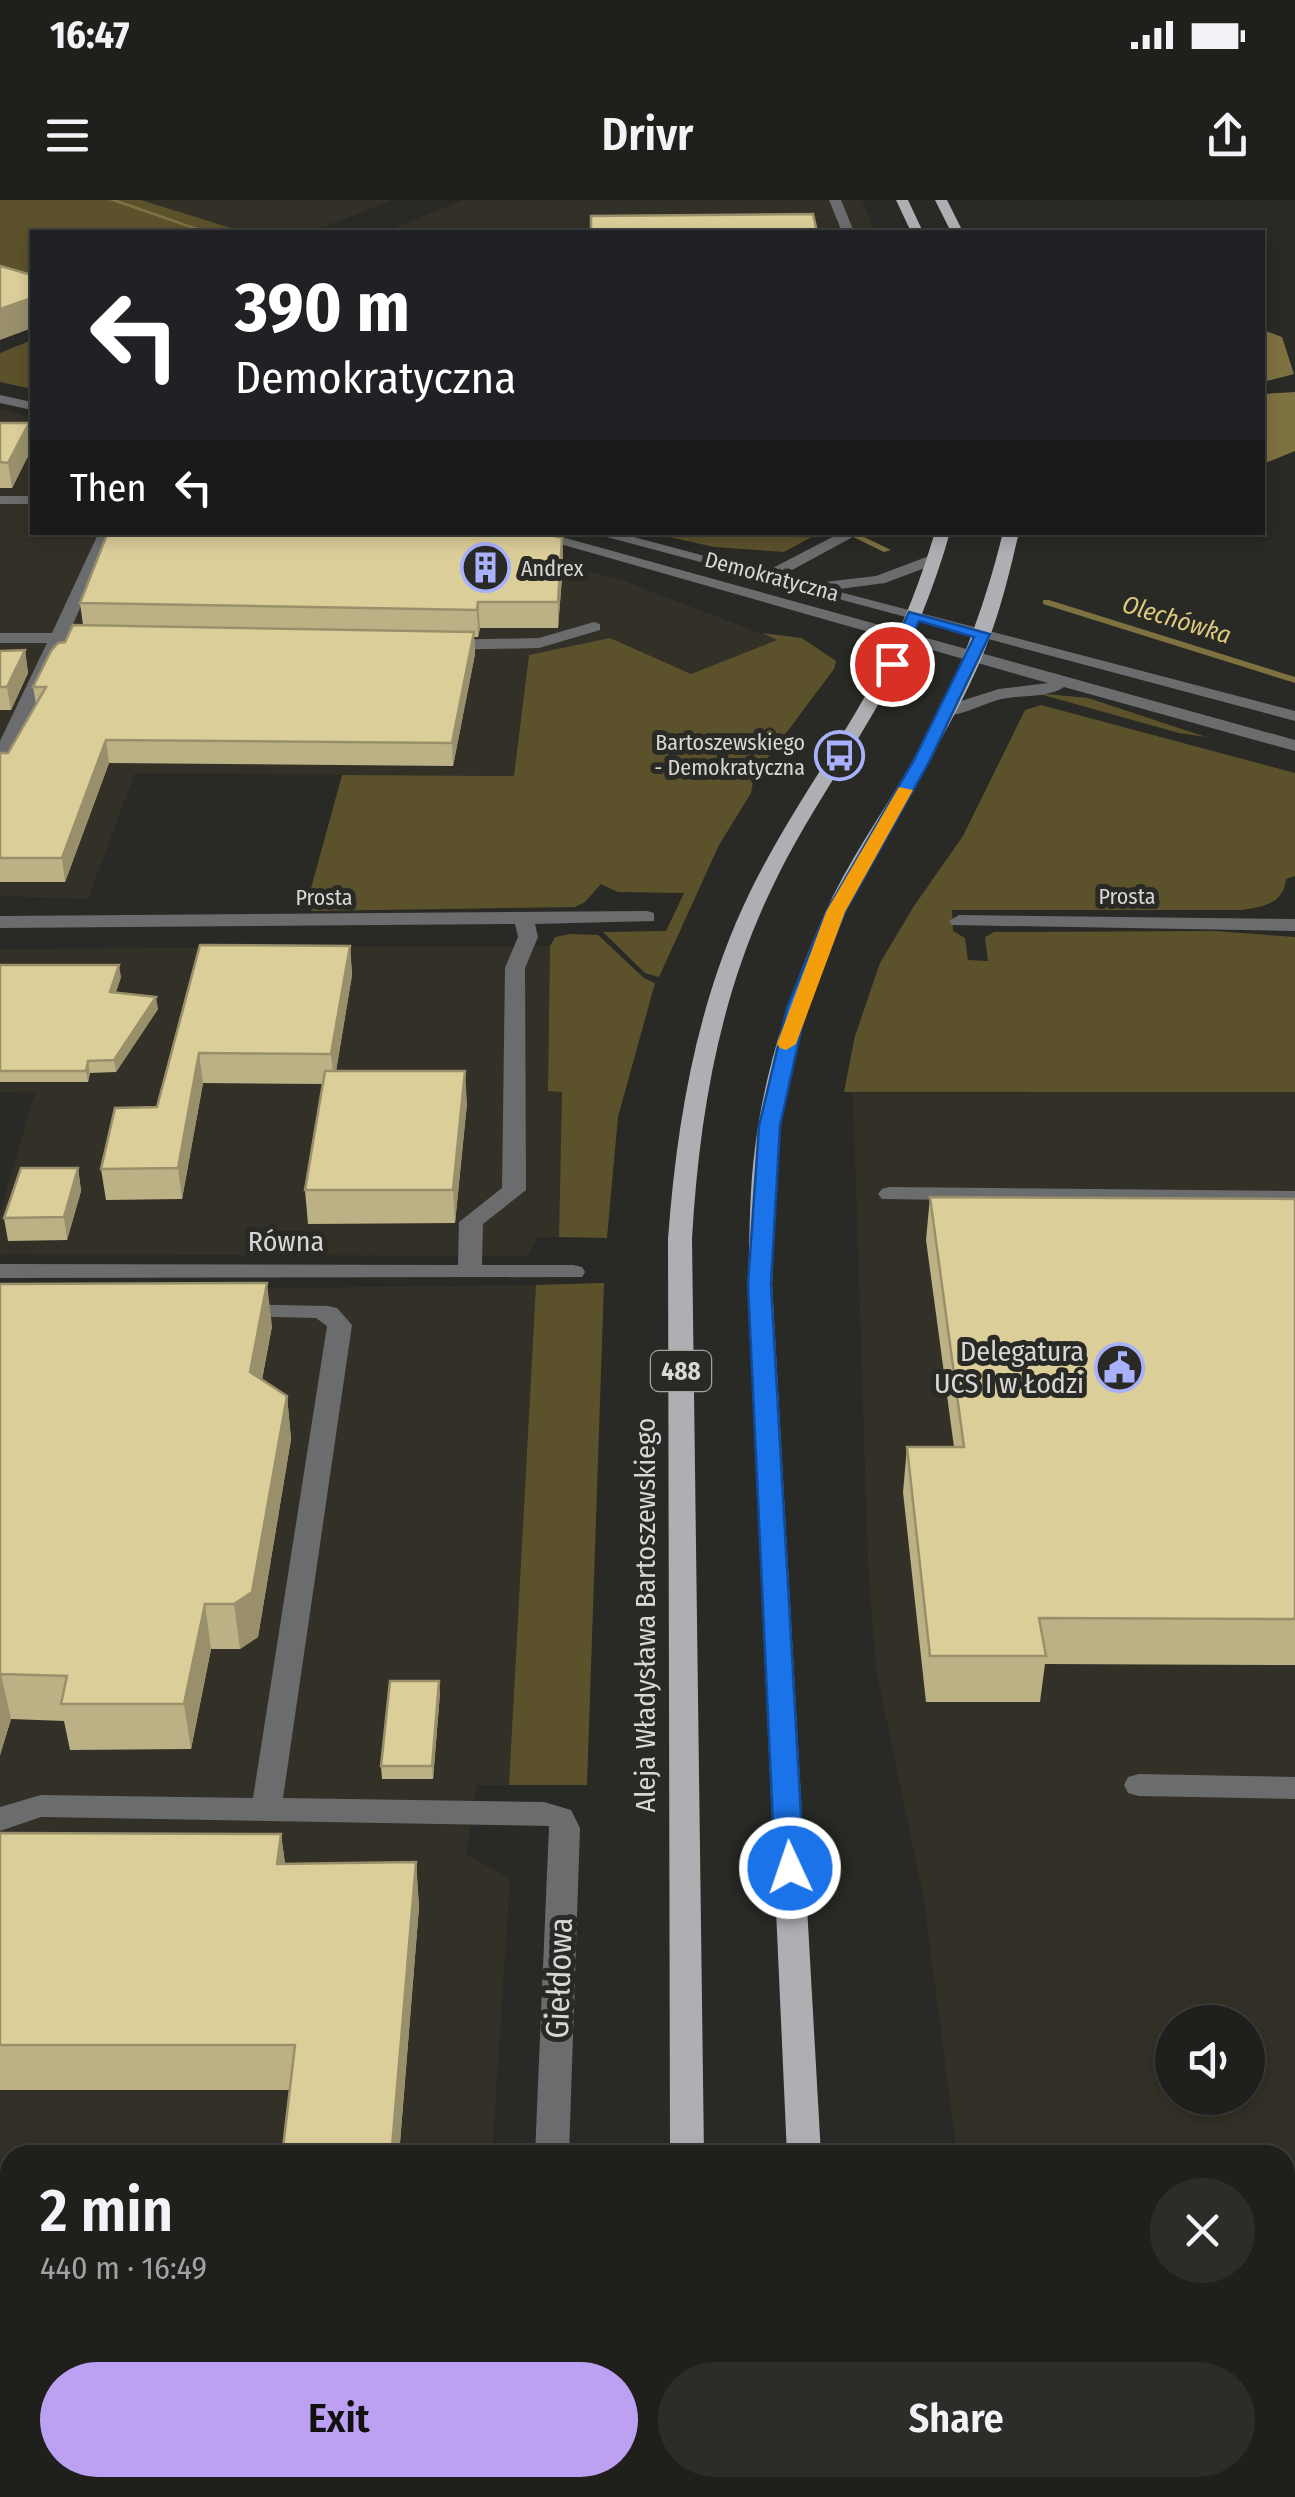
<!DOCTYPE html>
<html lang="en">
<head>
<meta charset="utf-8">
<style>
	body { margin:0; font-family:"Fira Sans Condensed",sans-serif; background:#2c2c29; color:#f1f3f6; height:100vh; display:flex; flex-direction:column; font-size:38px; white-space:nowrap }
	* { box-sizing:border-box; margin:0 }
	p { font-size:32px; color:#a1a2a3 }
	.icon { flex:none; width:55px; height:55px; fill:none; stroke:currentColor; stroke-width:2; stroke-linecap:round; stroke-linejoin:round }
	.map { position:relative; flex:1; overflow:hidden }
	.side { position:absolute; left:0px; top:1945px; width:1295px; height:352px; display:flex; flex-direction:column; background:#1f1f1c; border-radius:30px 30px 0 0; box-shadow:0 5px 15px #0003,0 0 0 2px #3c3d3b }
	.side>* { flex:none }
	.top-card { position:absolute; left:30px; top:30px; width:1235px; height:305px; border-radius:0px; box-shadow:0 5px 15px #0003,0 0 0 2px #3c3d3b; background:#202124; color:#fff; overflow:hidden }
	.tools { position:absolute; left:1155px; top:1805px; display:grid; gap:20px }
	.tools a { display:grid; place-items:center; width:110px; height:110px; border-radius:50%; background:#1f1f1c; box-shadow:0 5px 15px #0003,0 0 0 2px #3c3d3b; font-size:50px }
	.pin { position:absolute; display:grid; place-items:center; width:85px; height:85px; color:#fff; margin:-42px; border:5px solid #fff; border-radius:50%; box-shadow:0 2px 10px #0007 }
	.me { position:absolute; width:110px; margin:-55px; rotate:357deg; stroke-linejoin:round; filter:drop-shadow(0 0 8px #0008) }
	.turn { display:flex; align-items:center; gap:35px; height:210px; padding:0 40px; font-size:45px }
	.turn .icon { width:130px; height:130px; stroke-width:2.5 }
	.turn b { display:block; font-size:70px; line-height:85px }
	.then { display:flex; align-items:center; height:95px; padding:0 40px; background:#0003; gap:20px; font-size:38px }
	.round { display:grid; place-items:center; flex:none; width:105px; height:105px; border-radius:52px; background:#2c2c29 }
	.overview { display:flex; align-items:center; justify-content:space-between; height:170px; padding:0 40px }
	h1 { font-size:60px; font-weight:600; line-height:75px }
	.primary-button { display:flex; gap:20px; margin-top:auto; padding:20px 40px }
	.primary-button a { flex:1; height:115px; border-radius:60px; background:#bca0f2; color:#111; font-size:40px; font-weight:600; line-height:115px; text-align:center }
	.primary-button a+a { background:#2c2c29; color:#f1f3f6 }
	.status { display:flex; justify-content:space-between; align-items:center; height:70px; padding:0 50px; background:#1f1f1c; direction:ltr }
	.status svg { height:28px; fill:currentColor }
	header { display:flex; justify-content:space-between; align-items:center; height:130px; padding:0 40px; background:#1f1f1c; font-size:45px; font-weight:600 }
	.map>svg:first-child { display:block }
	.built { fill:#333027; fill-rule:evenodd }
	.green { fill:#5b522c }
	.water { fill:#7e7241 }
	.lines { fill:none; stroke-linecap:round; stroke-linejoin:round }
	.stream { fill:#7e7241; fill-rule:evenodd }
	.minor { fill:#6b6c6d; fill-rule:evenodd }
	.major { fill:#aeafb3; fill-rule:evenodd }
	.wall { fill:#bcb184 }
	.shaded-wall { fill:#99906b }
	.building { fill:#dbce99; stroke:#99906b; stroke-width:2.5 }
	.route { fill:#1a73e8; stroke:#114b97; stroke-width:2.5 }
	.slow { fill:#f59e0b }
	.labels { text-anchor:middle; stroke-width:10; stroke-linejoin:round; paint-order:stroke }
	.far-poi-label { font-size:22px; fill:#d8d7d5; stroke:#292925; text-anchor:start }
	.far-street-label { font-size:22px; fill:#d8d7d5; stroke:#292925 }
	.far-water-label { font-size:25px; font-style:italic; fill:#ddca7c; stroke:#292925 }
	.shield { fill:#292925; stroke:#a4a3a0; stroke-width:2.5 }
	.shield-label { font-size:25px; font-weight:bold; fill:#d8d7d5 }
	.street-label { font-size:28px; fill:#d8d7d5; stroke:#292925 }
	.poi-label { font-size:28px; fill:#d8d7d5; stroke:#292925; text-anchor:end }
	.near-street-label { font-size:32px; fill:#d8d7d5; stroke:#292925 }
</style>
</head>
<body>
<div class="status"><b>16:47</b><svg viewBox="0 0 49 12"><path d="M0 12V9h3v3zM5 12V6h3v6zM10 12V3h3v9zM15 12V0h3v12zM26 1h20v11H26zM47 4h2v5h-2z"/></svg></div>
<header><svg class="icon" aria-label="menu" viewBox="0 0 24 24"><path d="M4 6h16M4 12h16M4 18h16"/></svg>Drivr<svg class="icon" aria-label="share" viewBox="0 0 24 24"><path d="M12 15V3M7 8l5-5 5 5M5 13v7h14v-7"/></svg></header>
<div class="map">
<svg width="1295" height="2297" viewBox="0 0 1295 2297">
	<rect width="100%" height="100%" fill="#292925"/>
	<g class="built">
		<polygon points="141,0 392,0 312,32 244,32"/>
		<polygon points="463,0 862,0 875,32 383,32"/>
		<polygon points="0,209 32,218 32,332 468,333 467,338 624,381 778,440 691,474 610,438 514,576 135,573 88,699 0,696"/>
		<polygon points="550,746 548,890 562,891 559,1037 538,1037 527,1056 0,1054 0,1012 35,893 0,892 0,749"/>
		<path d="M1295,892V2009H1285V1955H957L924,1700L876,1469L868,1362L853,893ZM1172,1822H1248V1898H1172Z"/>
		<polygon points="536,1085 509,1585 477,1585 466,1654 510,1679 492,1955 10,1955 10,2025 0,2025 0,1091"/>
		<polygon points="1285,2089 1295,2089 1295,2297 1204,2297 1202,2288 1285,2288"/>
	</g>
	<g class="green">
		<polygon points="0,0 141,0 244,32 32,32 32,87 0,75"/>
		<polygon points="32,140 32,189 0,182 0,153"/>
		<polygon points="651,333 816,332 819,333 784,352 714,347"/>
		<polygon points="762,433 802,438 836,461 834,469 754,576 751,593 719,645 659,777 645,773 603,732 666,731 684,693 618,692 601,684 585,702 575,707 312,711 307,703 342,575 514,576 529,455 610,438 691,474 777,440"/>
		<polygon points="1036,493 1088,498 1206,537 1179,533"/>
		<path d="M1041,505L1295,573V676L1286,679C1284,704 1262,707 1242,710H952L953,731L965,738L968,760L988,761L985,737L994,732L1215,731L1295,737V892H844L855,836L880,763L914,706L963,636L1025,510Z"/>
		<polygon points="571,734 598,735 644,778 655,783 618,917 607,1038 559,1037 562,892 548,891 550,746 555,737"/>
		<polygon points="604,1083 587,1585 509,1585 536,1085"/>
		<polygon points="983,2288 1202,2288 1204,2297 984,2297"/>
	</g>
	<g class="water">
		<polygon points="1263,130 1282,137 1294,174 1263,182"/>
		<polygon points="1295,192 1295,251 1263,264 1263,194"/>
	</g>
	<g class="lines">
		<g class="stream">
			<polygon points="109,0 118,0 209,32 202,32"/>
			<polygon points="843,332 854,332 891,350 884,352"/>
			<polygon points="1043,400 1049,400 1295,477 1295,483 1043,404"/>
		</g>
		<g class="minor">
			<polygon points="829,0 841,0 854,32 842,32"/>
			<polygon points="0,195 32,202 32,210 0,203"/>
			<rect x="0" y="296" width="32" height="8"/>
			<polygon points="99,332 114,332 69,433 102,433 110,438 102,443 64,443 9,560 0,565 0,541 47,443 0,443 0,433 52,433"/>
			<path d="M518,332H544L1295,540V551L1064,487C1047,499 1019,494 998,500C980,505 961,517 942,515V507L999,489L1048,483Z"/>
			<polygon points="588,332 615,332 765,372 842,332 862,332 781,376 824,387 824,382 876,376 929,356 941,356 941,362 885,383 832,390 1295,511 1295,521"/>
			<polygon points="594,422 600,424 600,430 539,448 442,450 434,445 442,440 539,438"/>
			<polygon points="647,711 654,713 654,721 535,724 538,737 525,768 526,990 483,1024 482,1065 573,1065 582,1067 585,1072 582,1077 0,1078 0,1064 458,1065 459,1022 502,988 505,768 518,737 515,724 0,728 0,716"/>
			<polygon points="959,715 1295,719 1295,731 952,725 949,721"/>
			<polygon points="890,987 1295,991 1295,1005 882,999 878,994 882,989"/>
			<polygon points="236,1104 328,1106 337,1108 352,1125 283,1598 544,1602 571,1610 580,1628 569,1955 535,1955 549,1626 41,1617 0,1631 0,1607 41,1595 253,1598 327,1126 316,1118 227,1116 224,1111"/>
			<polygon points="1139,1574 1295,1577 1295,1599 1139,1596 1128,1593 1124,1585 1128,1577"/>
			<polygon points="1285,2036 1295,2037 1295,2069 1285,2068"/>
			<rect x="0" y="2048" width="10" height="32"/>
			<rect x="520" y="2288" width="38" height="9"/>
		</g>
		<g class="major">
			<polygon points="896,0 908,0 923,32 911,32"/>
			<polygon points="935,0 947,0 963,32 951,32"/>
			<path d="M935,332H950C934,389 912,442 884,494C847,561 802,623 770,692C718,802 699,919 692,1039L704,1955H670L668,1039C677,919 697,801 750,692C788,614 841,544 881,467C904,424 921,379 935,332Z"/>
			<path d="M1003,332H1019C1009,375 999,417 982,457C944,546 886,625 845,713C810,786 788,866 778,947C772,992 774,1039 772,1084L821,1955H787L748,1084C750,1039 749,992 755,948C765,867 791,790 824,715C847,663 882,614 911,564C953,490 983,415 1003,332Z"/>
			<rect x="671" y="2288" width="38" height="9"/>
			<rect x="801" y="2288" width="38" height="9"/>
		</g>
	</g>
	<g class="wall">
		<polygon points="0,223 29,223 32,248 12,288 0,288"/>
		<polygon points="562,338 563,364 558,428 480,428 478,437 474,437 475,454 453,566 109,563 65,682 0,682 0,553 8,553 36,504 33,487 65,442 83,425 80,403"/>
		<polygon points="25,450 28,473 11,510 0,510 0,451"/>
		<polygon points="200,745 350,746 352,775 336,871 467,903 455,1023 308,1024 305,990 323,884 203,883 182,999 106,1000 101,969 157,907"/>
		<polygon points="0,765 121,777 116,792 158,809 116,872 90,873 88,882 0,882"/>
		<polygon points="78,968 81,991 67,1040 8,1041 4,1018"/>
		<polygon points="930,997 1295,999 1295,1465 1045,1464 1040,1502 926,1502 903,1292 907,1247 954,1247 926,1040"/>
		<polygon points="0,1084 272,1126 262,1180 287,1196 291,1239 258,1437 240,1449 211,1449 191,1549 70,1550 64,1521 11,1519 0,1555"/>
		<polygon points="440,1493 433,1579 382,1579 381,1566"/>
		<polygon points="0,1633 281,1634 285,1664 416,1662 419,1707 399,1955 284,1955 283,1948 290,1890 0,1890"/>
	</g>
	<g class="shaded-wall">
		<polygon points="32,98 32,128 0,140 0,109"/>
		<polygon points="29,223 32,248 12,288 8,263"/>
		<polygon points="562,338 563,364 558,428 558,402"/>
		<polygon points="478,402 480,428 478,437 477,410"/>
		<polygon points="474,432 475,454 453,566 452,543"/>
		<polygon points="25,450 28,473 11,510 7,487"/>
		<polygon points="106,540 109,563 65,682 62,658"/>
		<polygon points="350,746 352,775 334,884 331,854"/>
		<polygon points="119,765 121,777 112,803 110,792"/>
		<polygon points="156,797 158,809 116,872 114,860"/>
		<polygon points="199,853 203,883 182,999 178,968"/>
		<polygon points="88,861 90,873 88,882 86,871"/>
		<polygon points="465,871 467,903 455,1023 453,990"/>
		<polygon points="78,968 81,991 67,1040 64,1017"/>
		<polygon points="267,1083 272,1126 255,1216 250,1172"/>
		<polygon points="287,1196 291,1239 258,1437 240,1449 234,1404"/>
		<polygon points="205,1404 211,1449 191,1549 184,1504"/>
		<polygon points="1,1474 11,1519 0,1555 0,1479"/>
		<polygon points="439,1481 440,1493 433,1579 432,1566"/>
		<polygon points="281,1634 287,1678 277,1664"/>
		<polygon points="416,1662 419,1707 399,1955 392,1955 392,1947"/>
	</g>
	<g class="building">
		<polygon points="813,14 817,32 591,32 591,16"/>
		<polygon points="0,66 32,75 32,98 0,109"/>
		<polygon points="0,223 29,223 8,263 0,262"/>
		<polygon points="108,332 540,332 562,338 558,402 478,402 477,410 80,403"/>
		<polygon points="73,425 474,432 452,543 106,540 62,658 0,658 0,553 8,553 46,487 33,487 51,451 58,443 65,442"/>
		<polygon points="25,450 7,487 0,487 0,451"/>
		<polygon points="200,745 350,746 331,854 199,853 178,968 101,969 115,908 157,907"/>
		<polygon points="0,765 119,765 110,792 156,797 114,860 88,861 86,871 0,871"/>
		<polygon points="325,871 465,871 453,990 305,990"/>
		<polygon points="21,968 78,968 64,1017 4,1018"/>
		<polygon points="930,997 1295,999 1295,1419 1039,1418 1046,1456 930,1456 907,1247 964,1247"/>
		<polygon points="267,1083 250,1172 287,1196 252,1392 234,1404 205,1404 184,1504 61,1504 67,1476 1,1474 0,1479 0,1084"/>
		<polygon points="390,1481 439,1481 432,1566 381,1566"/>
		<polygon points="0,1633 281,1634 277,1664 416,1662 392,1947 283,1948 295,1845 0,1845"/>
	</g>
	<polygon class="route" points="909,412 990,434 930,560 845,712 806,808 780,926 771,1084 804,1668 800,1675 790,1679 779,1675 775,1668 748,1084 759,926 787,808 826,712 914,560 974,437 919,421 898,467 887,467 885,464"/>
	<polygon class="slow" points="899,587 913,590 845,712 796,844 786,850 780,848 777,844 826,712"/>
	<defs>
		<symbol id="building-ring" viewBox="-11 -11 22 22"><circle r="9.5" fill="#292925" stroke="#a9b0fc" stroke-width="1.5"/><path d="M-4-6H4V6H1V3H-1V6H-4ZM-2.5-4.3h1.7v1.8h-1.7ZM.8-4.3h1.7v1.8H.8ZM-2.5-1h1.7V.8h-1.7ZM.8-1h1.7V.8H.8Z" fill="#a9b0fc"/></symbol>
		<symbol id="bus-ring" viewBox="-11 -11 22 22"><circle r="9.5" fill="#292925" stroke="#a9b0fc" stroke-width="1.5"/><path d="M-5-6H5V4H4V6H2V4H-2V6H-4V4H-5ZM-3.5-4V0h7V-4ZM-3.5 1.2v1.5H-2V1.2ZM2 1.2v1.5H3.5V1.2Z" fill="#a9b0fc"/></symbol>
		<symbol id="civic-ring" viewBox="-11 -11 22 22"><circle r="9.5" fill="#292925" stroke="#a9b0fc" stroke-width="1.5"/><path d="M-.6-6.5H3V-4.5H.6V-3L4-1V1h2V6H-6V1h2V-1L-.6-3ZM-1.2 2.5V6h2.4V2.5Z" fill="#a9b0fc"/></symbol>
	</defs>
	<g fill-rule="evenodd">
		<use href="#building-ring" x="458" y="340" width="55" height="55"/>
		<use href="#bus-ring" x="812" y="528" width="55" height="55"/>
		<use href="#civic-ring" x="1092" y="1140" width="55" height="55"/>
	</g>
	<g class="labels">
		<g class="far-poi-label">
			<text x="521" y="376">Andrex</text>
			<text x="805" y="550" text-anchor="end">Bartoszewskiego<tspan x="805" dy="25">- Demokratyczna</tspan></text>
		</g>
		<g class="far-street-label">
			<text transform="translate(772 376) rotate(15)" y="8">Demokratyczna</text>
			<text x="1127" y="704">Prosta</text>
			<text x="324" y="705">Prosta</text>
		</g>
		<g class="far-water-label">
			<text transform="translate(1177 419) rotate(17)" y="9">Olechówka</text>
		</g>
		<rect class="shield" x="651" y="1151" width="60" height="40" rx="8"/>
		<g class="shield-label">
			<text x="681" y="1180">488</text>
		</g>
		<g class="street-label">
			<text x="286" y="1051">Równa</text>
			<text transform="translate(645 1415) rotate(-90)" y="10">Aleja Władysława Bartoszewskiego</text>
		</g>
		<g class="poi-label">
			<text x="1084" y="1161">Delegatura<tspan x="1084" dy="32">UCS I w Łodzi</tspan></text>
		</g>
		<g class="near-street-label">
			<text transform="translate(559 1778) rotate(-88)" y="11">Giełdowa</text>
		</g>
	</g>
</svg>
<div class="tools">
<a><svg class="icon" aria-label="sound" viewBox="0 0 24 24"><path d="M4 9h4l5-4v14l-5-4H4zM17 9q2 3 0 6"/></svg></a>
</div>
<div class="pin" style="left:892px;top:464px;background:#d93025"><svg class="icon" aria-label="arrive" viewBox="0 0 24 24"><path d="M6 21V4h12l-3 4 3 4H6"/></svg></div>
<svg class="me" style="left:790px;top:1668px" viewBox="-20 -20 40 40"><circle r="17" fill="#1a73e8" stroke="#fff" stroke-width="3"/><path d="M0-11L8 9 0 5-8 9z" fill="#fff"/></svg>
<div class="top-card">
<div class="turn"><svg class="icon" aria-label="left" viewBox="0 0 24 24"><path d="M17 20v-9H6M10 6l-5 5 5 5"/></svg><div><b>390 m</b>Demokratyczna</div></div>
<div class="then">Then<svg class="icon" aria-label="left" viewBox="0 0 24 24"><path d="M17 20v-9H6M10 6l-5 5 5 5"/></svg></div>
</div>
<section class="side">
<div class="overview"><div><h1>2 min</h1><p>440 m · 16:49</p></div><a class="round"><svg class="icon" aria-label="close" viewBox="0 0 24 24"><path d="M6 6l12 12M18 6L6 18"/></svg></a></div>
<div class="primary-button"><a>Exit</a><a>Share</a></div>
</section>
</div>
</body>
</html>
